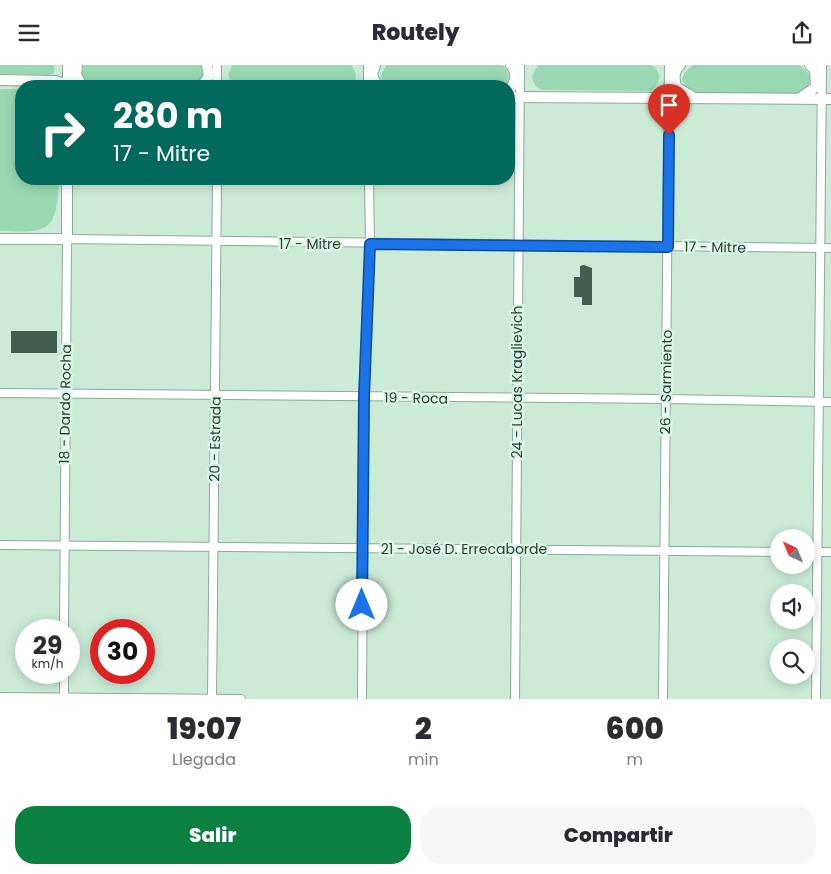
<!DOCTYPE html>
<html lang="es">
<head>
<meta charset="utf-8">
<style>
	body { margin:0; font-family:Poppins,sans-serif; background:#f7f7f7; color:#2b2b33; height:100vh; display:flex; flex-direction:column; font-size:19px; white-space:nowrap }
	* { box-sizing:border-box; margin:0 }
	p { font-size:16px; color:#7c7c81 }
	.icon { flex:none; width:28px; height:28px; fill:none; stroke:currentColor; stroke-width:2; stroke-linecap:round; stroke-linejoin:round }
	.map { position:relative; height:634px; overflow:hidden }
	.drawer { display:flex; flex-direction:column; background:#fff; flex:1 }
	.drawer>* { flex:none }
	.hud { position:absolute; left:15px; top:15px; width:500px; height:105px; border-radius:20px; box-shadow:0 2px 12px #0003; background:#00695c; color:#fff; overflow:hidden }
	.needle { width:32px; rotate:316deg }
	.fabs { position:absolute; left:770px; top:464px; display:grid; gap:10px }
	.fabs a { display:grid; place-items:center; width:45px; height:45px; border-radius:50%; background:#fff; box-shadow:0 2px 12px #0003; font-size:25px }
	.speed { position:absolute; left:15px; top:554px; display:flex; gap:10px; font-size:25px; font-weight:700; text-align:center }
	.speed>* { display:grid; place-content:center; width:65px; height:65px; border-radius:50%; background:#fff; box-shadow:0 2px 12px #0003; line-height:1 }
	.speed small { font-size:12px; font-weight:400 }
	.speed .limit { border:8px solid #d22; background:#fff; color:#111 }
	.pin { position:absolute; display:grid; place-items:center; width:42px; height:42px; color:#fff; margin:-51px -21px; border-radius:50% 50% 50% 0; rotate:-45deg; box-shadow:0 0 5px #0007 }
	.pin .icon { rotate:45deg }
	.me { position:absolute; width:55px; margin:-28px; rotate:0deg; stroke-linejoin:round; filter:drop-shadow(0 0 4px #0008) }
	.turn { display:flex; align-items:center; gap:18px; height:105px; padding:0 15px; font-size:22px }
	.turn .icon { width:65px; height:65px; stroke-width:2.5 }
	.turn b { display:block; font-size:35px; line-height:42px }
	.eta { display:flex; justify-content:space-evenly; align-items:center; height:85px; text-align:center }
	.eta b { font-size:30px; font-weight:800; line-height:35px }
	.action { display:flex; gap:10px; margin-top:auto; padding:10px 15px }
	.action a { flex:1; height:58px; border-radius:20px; background:#0b8043; color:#fff; font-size:20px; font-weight:800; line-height:58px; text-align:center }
	.action a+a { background:#f7f7f7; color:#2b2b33 }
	header { display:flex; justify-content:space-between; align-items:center; height:65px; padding:0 15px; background:#fff; font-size:22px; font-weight:800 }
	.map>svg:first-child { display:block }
	.green { fill:#99d8b3 }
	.building { fill:#425e4e }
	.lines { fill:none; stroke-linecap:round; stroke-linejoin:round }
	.street-casing { stroke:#8cab98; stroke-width:10 }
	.secondary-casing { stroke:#8cab98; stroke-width:12 }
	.street { stroke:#fff; stroke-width:8 }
	.secondary { stroke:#fff; stroke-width:10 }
	.route-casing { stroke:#114b97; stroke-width:12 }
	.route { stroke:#1a73e8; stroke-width:9 }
	.labels { text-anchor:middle; stroke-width:5; stroke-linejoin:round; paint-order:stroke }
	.street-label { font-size:14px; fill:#2f3b34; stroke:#d8f8e4 }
</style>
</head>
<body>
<header><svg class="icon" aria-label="menu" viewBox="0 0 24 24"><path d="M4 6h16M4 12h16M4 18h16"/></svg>Routely<svg class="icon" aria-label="share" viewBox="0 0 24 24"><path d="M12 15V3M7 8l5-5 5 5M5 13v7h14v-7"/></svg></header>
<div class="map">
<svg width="831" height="634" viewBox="0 0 831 634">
	<rect width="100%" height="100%" fill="#cbebd7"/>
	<g class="green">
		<polygon points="0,0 54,0 54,8 48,10 0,9"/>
		<path d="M82,0H201C207,9 201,15 194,21L88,20L81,10Z"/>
		<path d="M232,0H351C357,7 358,15 351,21H233L228,10Z"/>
		<path d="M386,0H502C508,5 512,15 505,21H385L381,11Z"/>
		<path d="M538,0H652C663,9 660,18 651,26L544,25C536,23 534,20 532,11Z"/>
		<path d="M693,0H800L810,10C810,20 808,22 801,28H695L687,25L682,14L685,7Z"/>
		<path d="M0,24H21V114H59C56,166 52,168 0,166Z"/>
	</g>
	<g class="building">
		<polygon points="584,200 592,203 592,240 582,240 582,232 574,232 574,212 580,212 580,201"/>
		<rect x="11" y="266" width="46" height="22"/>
	</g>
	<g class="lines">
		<defs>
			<g id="street">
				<polyline points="217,0 217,21"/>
				<polyline points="368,0 368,21"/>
				<polyline points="0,328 666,334 831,337"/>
				<polyline points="0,480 779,487"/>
				<polyline points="806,487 831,487"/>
				<polyline points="64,565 67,174 831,183"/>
				<polyline points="64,608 64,634"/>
				<polyline points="0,632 241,634"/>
				<polyline points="212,634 217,114"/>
				<polyline points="362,634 364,332 370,179 369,114"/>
				<polyline points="515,634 520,0"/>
				<polyline points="663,634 669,0"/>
				<polyline points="816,634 822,0"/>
			</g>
			<g id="secondary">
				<polyline points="77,0 76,10 82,21"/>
				<polyline points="375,0 372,10 377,21"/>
				<path d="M680,0C673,7 674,13 676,22L691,31"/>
				<polyline points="0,15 55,16 73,21"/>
				<polyline points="68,21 68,0"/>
				<polyline points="202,21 209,11 207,0"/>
				<path d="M509,25C516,18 518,8 511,0"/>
				<polyline points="509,32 831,34"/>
				<polyline points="800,33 816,22 815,5 810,0"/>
				<polyline points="0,174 67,174 67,114"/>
			</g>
		</defs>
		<use href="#street" class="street-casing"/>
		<use href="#secondary" class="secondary-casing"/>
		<use href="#street" class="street"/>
		<use href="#secondary" class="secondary"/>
	</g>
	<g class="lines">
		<defs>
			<polyline id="route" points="362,540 364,332 370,179 668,182 669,70"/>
		</defs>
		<use href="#route" class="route-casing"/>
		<use href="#route" class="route"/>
	</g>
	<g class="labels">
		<g class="street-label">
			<text x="310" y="184">17 - Mitre</text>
			<text transform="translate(715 182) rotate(1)" y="5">17 - Mitre</text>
			<text transform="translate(517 317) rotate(-90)" y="5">24 - Lucas Kraglievich</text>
			<text transform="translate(666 317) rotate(-89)" y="5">26 - Sarmiento</text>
			<text transform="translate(416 333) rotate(1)" y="5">19 - Roca</text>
			<text transform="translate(65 339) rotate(-89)" y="5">18 - Dardo Rocha</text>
			<text transform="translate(215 374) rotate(-89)" y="5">20 - Estrada</text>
			<text x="464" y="489">21 - José D. Errecaborde</text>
		</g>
	</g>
</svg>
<div class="fabs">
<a><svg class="needle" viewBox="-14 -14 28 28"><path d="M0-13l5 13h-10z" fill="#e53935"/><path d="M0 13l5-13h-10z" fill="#7c7c81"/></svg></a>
<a><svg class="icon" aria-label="sound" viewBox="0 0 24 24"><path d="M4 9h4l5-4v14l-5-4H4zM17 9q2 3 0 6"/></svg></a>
<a><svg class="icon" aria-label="search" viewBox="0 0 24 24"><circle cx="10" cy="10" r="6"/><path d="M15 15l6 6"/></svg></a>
</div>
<div class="speed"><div>29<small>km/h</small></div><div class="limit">30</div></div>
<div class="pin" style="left:669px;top:70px;background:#d93025"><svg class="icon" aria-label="arrive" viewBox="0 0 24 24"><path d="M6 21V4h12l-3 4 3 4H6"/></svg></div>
<svg class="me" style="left:362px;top:540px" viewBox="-20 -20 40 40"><circle r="19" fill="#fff"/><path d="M0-13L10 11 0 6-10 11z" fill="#1a73e8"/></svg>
<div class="hud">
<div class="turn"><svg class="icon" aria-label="right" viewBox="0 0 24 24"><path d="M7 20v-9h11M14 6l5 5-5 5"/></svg><div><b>280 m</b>17 - Mitre</div></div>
</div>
</div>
<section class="drawer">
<div class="eta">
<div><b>19:07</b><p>Llegada</p></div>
<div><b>2</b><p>min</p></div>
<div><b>600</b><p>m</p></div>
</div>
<div class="action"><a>Salir</a><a>Compartir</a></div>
</section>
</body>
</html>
